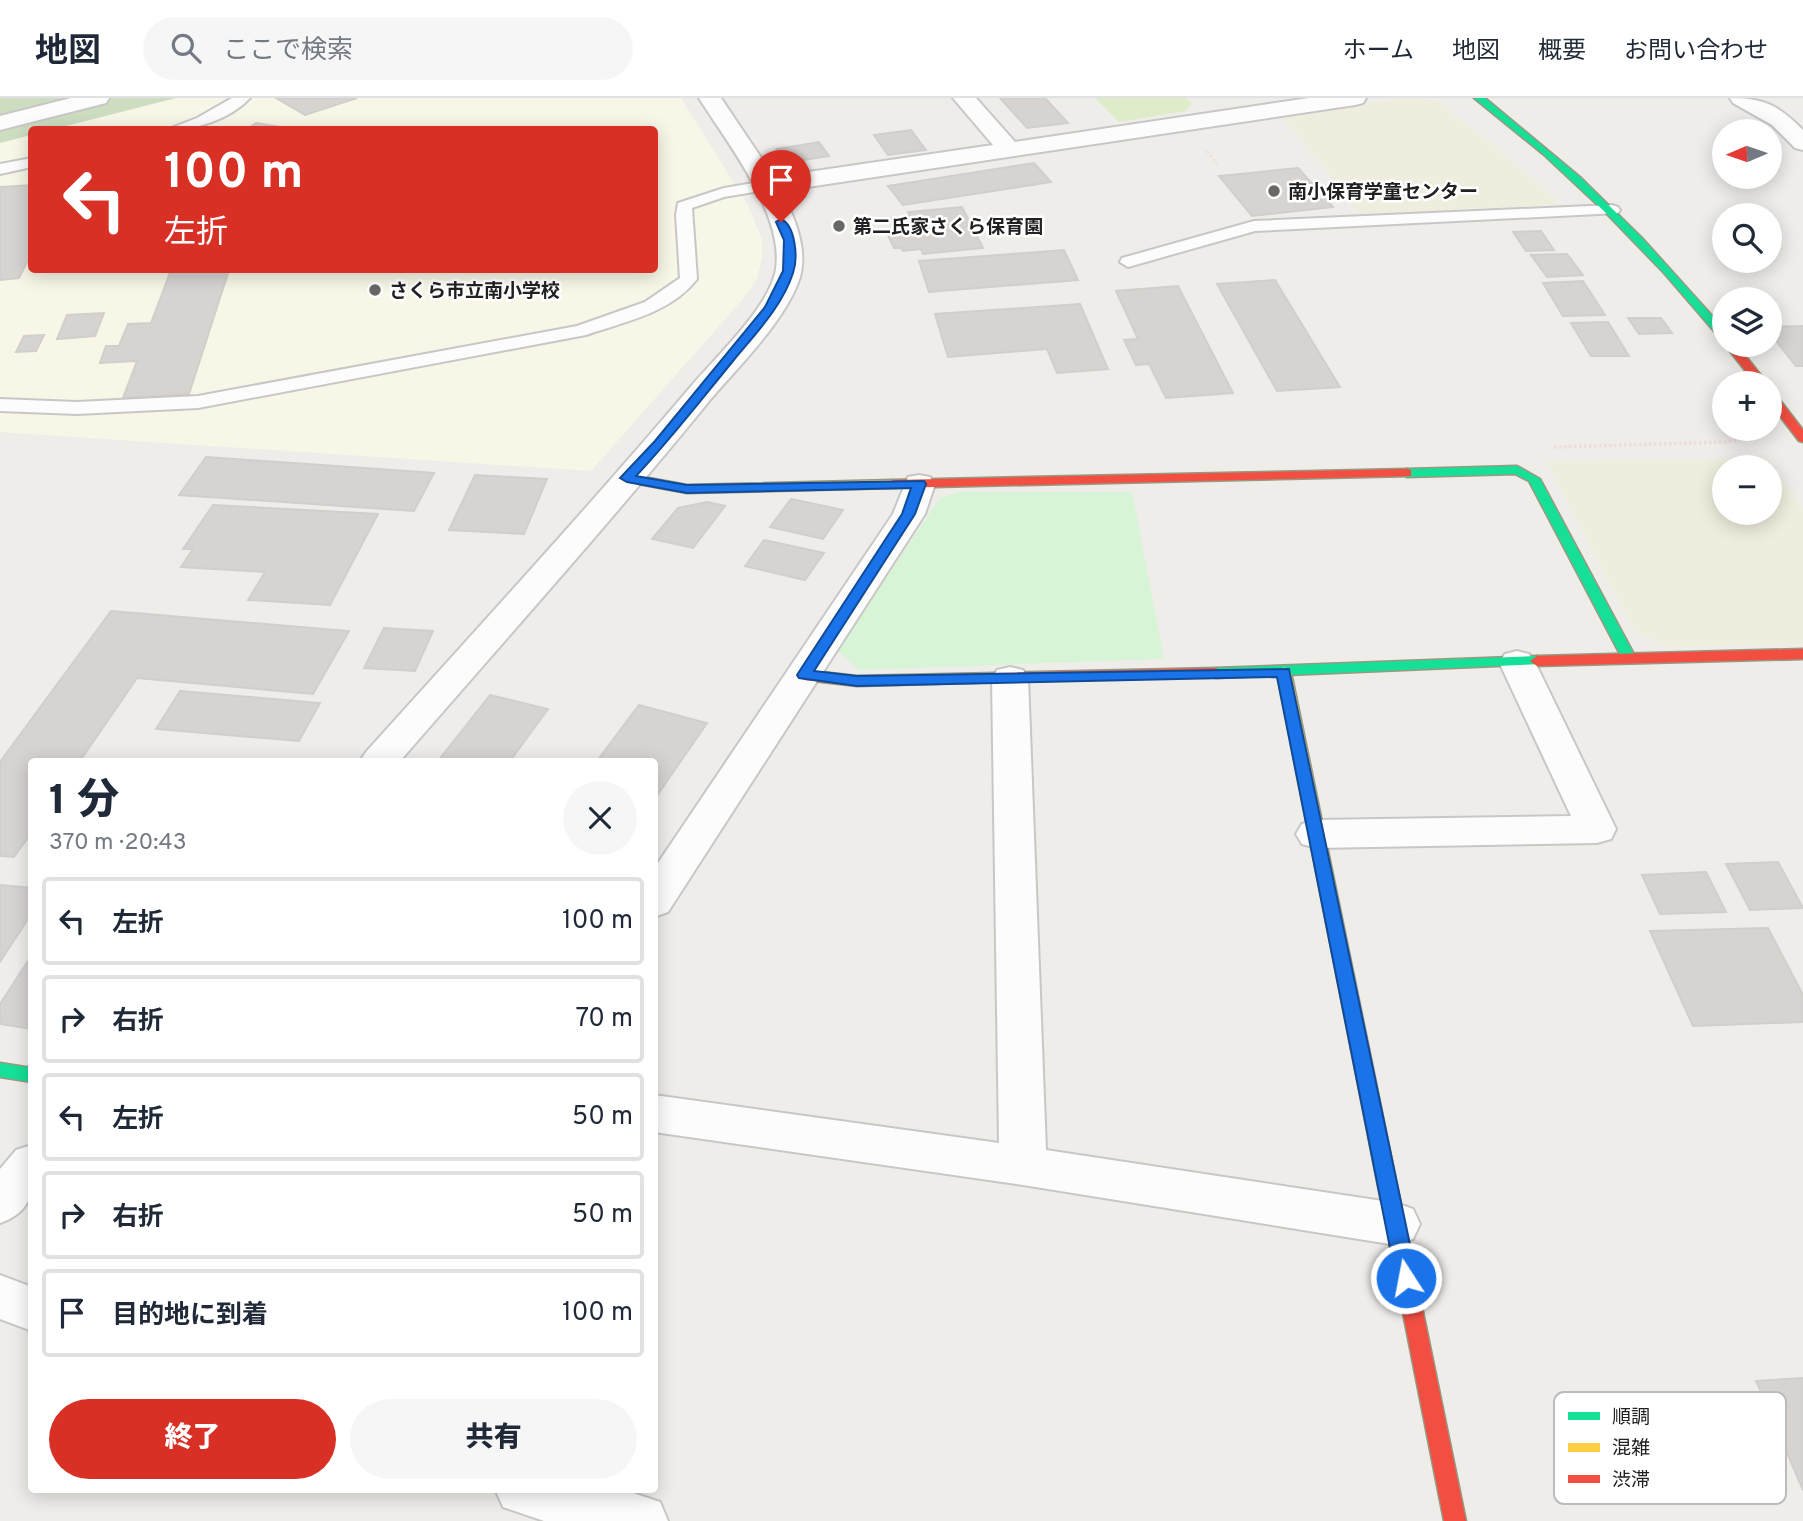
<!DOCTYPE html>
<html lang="ja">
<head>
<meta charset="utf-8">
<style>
	body { margin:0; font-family:Overpass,"Noto Sans JP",sans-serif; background:#f6f6f7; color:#1f2937; height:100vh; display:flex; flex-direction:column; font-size:26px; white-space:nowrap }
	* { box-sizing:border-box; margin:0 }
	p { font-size:23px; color:#747a83 }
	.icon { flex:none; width:38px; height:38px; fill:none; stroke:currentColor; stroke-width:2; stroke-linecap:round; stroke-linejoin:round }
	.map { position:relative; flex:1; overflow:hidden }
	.details { position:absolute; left:28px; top:660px; width:630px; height:735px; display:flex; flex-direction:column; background:#fff; border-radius:7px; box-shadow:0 4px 18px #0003 }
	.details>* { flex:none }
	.top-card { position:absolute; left:28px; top:28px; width:630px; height:147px; border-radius:7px; box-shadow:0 4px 18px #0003; background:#d93025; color:#fff; overflow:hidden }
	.needle { width:46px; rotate:268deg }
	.fabs { position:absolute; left:1712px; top:21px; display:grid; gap:14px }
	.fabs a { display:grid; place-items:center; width:70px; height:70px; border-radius:50%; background:#fff; box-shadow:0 4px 18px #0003; font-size:35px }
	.pin { position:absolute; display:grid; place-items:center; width:60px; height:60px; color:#fff; margin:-72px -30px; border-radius:50% 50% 50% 0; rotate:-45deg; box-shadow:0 0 7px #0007 }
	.pin .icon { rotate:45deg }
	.me { position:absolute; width:77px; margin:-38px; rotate:349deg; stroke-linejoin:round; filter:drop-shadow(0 0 5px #0008) }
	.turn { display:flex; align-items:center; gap:24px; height:147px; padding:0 21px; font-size:32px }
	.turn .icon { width:91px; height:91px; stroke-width:2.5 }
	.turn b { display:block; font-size:49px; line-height:60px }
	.round { display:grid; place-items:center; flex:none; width:74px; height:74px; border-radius:37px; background:#f6f6f7 }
	.summary { display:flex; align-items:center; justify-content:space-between; height:119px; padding:0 21px }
	h1 { font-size:42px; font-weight:800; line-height:52px }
	.cta { display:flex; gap:14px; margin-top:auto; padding:14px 21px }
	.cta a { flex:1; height:80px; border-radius:42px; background:#d93025; color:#fff; font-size:28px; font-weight:800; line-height:80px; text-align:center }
	.cta a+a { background:#f6f6f7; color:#1f2937 }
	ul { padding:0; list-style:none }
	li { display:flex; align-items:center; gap:21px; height:88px; margin:0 14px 10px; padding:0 7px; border:4px solid #e0e1e3; border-radius:7px }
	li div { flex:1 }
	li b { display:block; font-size:26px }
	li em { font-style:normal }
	header { display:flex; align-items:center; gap:42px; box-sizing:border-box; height:98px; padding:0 35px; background:#fff; border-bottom:2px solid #e0e1e3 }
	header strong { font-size:33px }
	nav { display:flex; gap:38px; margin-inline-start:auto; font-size:24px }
	.search { width:490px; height:63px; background:#f6f6f7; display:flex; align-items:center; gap:18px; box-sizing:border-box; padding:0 24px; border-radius:38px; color:#747a83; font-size:26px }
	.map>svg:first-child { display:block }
	.education { fill:#f8f6e6; fill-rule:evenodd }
	.farmland { fill:#efeede; fill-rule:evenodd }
	.grass { fill:#deecca }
	.forest { fill:#ccddc0 }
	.park { fill:#d8f4d7 }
	.building { fill:#d6d3d1; stroke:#d2cecb; stroke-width:2 }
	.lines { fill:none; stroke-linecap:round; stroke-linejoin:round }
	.lane-casing { stroke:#c8c7c6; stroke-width:4 }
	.street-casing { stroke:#c8c7c6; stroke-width:4 }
	.fast-casing { stroke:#999981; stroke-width:3 }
	.slow-casing { stroke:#999981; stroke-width:3 }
	.jam-casing { stroke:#999981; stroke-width:3 }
	.path-far1 { stroke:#ecdcdb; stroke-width:2.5; stroke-dasharray:2.5 2.5; stroke-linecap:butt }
	.path { stroke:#ecdcdb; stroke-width:3.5; stroke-dasharray:2.5 2.5; stroke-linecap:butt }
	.lane { fill:#fdfcfc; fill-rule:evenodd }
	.street { fill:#fdfcfc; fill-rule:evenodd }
	.fast { fill:#16e098; fill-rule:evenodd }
	.slow { fill:#ffcf43; fill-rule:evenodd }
	.jam { fill:#f24e42; fill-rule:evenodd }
	.route { fill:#1a73e8; stroke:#114b97; stroke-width:2 }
	.poi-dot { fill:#696867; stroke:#fff; stroke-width:2.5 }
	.labels { text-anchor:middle; stroke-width:5; stroke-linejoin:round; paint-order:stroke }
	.far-poi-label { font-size:19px; font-weight:bold; fill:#212121; stroke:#fff; text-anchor:start }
	.key { fill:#fff; stroke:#bcbcbc; stroke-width:2 }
	.key-label { font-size:19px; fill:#212121 }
</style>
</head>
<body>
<header>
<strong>地図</strong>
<div class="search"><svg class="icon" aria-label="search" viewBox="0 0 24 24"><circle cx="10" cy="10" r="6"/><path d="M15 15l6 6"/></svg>ここで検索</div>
<nav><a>ホーム</a><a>地図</a><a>概要</a><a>お問い合わせ</a></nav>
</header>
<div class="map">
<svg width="1803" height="1423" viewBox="0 0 1803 1423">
	<rect width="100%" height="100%" fill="#efedea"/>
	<path class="education" d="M116,0H681L749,109L762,142V159L757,181L742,202L591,373L0,334V31ZM32,32H654V172H32Z"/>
	<g class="farmland">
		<polygon points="1404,0 1436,2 1498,50 1560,107 1361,116 1281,18"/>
		<path d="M1767,360L1803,410V546L1669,549L1635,534L1546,363ZM1724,369H1769V415H1724Z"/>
	</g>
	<polygon class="grass" points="1095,0 1186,0 1192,5 1186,13 1119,24"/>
	<polygon class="forest" points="0,0 176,0 54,31 32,32 31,37 0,45"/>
	<polygon class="park" points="959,394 1132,394 1164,561 859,572 837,552 940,400"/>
	<g class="building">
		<polygon points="276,0 357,0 305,17"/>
		<polygon points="1000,0 1045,0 1068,25 1027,30"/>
		<polygon points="256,25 299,32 246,32"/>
		<polygon points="911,32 926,52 888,57 874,37"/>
		<polygon points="819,44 829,58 786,65 777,51"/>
		<polygon points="1034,65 1051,84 903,107 888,88"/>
		<polygon points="1298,70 1333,109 1252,118 1219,78"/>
		<polygon points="32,87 32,154 19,180 0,182 0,89"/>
		<polygon points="962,109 983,150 923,156 921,151 903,153 901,150 894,150 887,135 895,134 889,120 910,118 908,114"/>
		<polygon points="1541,133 1554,152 1526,153 1513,134"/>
		<polygon points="1064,152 1078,182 929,194 919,163"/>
		<polygon points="1567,156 1583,177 1547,179 1531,157"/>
		<polygon points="171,172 229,172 189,296 123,300 137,263 100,265 106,248 119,248 128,226 151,225"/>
		<polygon points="1275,182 1340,289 1277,293 1217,186"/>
		<polygon points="1583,183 1605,217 1563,218 1543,185"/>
		<polygon points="1178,188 1233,295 1166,300 1149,266 1136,267 1124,242 1138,241 1116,193"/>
		<polygon points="1080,206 1108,271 1057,275 1047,251 948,259 935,216"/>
		<polygon points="104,215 95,238 57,241 67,217"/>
		<polygon points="1628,220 1661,220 1672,235 1639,236"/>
		<polygon points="1608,224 1629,258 1591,258 1571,225"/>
		<polygon points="1803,228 1803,268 1796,268 1769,234 1769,229"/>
		<polygon points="44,237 36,253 16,254 24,238"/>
		<polygon points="206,359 434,375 414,413 179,397"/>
		<polygon points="475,377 547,381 524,436 449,432"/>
		<polygon points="791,401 843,412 823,441 770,429"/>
		<polygon points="707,404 725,408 693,450 652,441 678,410"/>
		<polygon points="213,407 378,416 330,507 248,502 265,474 181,469 193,451 183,451"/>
		<polygon points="764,442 824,455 805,482 745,468"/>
		<polygon points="111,513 349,533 313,596 137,580 80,663 32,663 32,734 14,759 0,758 0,664"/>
		<polygon points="384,530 433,533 415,573 364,570"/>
		<polygon points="180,593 320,605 299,643 156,631"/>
		<polygon points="490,597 548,611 510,663 438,663"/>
		<polygon points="639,607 707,625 654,702 654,663 597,663"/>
		<polygon points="1778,764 1803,810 1750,812 1726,766"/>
		<polygon points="1706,774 1726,814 1660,816 1642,777"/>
		<polygon points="0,787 32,790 32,815 0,864"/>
		<polygon points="1768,830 1803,897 1803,924 1693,928 1650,833"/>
		<polygon points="28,863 32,864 32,931 0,926 0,906"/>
		<polygon points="1803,1280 1803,1392 1756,1283"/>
	</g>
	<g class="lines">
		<defs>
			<g id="lane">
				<path d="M232,0H250C229,22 195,32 166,32L197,20Z"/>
				<polygon points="32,60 32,69 0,76 0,66"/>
				<path d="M766,83L774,88L772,91L724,99L692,110L697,181C671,215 624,224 586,237L198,310L77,316L0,313V301L77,304L198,298L577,228L645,204L680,180L676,117L678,105L724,90Z"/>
				<polygon points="1612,107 1618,109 1620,112 1618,115 1255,133 1128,169 1120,164 1122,160 1254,123"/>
			</g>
			<g id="street">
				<polygon points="71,0 109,0 106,5 0,32 0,18"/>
				<path d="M699,0H721L774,79L993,47L953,0H976L1015,44L1309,0H1366L1363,5L1355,7L781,93C794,118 808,150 800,179C787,221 739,268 710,302C610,425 504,543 400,663H360L366,654C476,532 587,411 693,286C718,257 770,208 776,171C784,115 727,45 699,0Z"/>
				<path d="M1730,0C1764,0 1778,7 1803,32V52L1795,50L1772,27L1733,5Z"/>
				<polygon points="919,377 930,379 935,386 925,416 668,814 654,819 654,771 893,416 908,379"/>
				<polygon points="1517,553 1529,556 1535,564 1616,731 1611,741 1597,745 1316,750 1302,746 1296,736 1302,726 1316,722 1571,718 1499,564 1505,556"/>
				<polygon points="1010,569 1023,572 1028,580 1046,1052 1396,1105 1413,1111 1420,1126 1413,1141 1396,1147 1023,1087 654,1034 654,997 999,1045 992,580 997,572"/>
				<path d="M32,1047C32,1083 40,1111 0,1125V1071L16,1052Z"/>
				<polygon points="0,1177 32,1189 32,1233 0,1221"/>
				<polygon points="495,1391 621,1391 660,1404 668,1423 544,1423 503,1409"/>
			</g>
			<g id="fast">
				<polygon points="1474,0 1485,0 1581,80 1642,140 1724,231 1724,241 1720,240 1664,175 1605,114 1543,56"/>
				<polygon points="1517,368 1540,381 1636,560 1634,563 1624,563 1622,560 1529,383 1515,376 1407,379 1401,375 1407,371"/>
				<polygon points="1537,558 1542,560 1544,563 1542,566 1216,580 1209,575 1216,570"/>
				<polygon points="0,965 32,970 32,984 0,979"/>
			</g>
			<g id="slow">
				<polygon points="627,376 687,387 893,382 899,386 893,390 687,395 622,383 622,377"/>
				<polygon points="1284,569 1291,574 1369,951 1366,956 1360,958 1354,956 1351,951 1277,574"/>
			</g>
			<g id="jam">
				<polygon points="1725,247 1737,247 1767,285 1755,285"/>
				<polygon points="1769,292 1773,293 1803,332 1803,344 1799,343 1769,304"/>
				<polygon points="1407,371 1411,372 1411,378 893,390 887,386 893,382"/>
				<polygon points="1803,551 1803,561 1537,568 1530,563 1537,558"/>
				<polygon points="1216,570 1223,575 1221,578 857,588 804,582 797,577 804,572 857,578"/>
				<polygon points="1360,944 1366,946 1369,951 1466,1423 1444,1423 1351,951 1354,946"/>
			</g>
		</defs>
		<use href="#lane" class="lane-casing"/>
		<use href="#street" class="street-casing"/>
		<use href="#fast" class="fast-casing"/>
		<use href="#slow" class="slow-casing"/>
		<use href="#jam" class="jam-casing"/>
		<polyline class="path-far1" points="1207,53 1217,66"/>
		<polyline class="path" points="1554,349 1726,344 1754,339"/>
		<use href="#lane" class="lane"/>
		<use href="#street" class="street"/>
		<use href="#fast" class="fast"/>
		<use href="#slow" class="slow"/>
		<use href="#jam" class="jam"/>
	</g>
	<path class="route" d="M781,121C796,128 798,161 793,175C782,209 755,236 733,263C701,302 670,342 636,378L687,387L924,383L926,386L915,416L814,573L857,578L1289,571L1417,1180L1414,1186L1406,1189L1399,1186L1396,1180L1277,579L857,588L799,580L797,577L902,416L911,390L687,395L627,384L620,380L655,343L765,209L783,173L784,142L776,124Z"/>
	<g class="poi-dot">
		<circle cx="1274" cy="93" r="7"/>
		<circle cx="839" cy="128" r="7"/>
		<circle cx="375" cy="192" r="7"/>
	</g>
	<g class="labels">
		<g class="far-poi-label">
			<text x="1288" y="100">南小保育学童センター</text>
			<text x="853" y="135">第二氏家さくら保育園</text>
			<text x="389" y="199">さくら市立南小学校</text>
		</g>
	</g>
	<rect x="1554" y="1294" width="232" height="112" rx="10" class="key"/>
	<rect x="1568" y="1314" width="32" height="8" fill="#16e098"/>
	<rect x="1568" y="1345" width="32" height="9" fill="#ffcf43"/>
	<rect x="1568" y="1377" width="32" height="8" fill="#f24e42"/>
	<g class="key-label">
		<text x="1612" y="1325">順調</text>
		<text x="1612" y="1356">混雑</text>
		<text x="1612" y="1388">渋滞</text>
	</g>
</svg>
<div class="fabs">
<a><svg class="needle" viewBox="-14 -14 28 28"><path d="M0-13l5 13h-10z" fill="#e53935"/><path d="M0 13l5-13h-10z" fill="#747a83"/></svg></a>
<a><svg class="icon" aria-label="search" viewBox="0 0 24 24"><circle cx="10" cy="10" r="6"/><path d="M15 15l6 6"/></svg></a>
<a><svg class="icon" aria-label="layers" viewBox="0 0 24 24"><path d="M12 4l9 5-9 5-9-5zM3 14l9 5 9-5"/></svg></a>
<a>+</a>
<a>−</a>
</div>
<div class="pin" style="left:781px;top:124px;background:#d93025"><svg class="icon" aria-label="arrive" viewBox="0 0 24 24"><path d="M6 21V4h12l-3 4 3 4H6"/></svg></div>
<svg class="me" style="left:1406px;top:1180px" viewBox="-20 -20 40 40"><circle r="17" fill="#1a73e8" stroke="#fff" stroke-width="3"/><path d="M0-11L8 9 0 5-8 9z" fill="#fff"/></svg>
<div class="top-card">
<div class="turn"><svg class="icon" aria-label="left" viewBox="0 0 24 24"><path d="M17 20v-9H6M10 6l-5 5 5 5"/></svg><div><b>100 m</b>左折</div></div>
</div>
<section class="details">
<div class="summary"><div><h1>1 分</h1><p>370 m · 20:43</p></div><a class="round"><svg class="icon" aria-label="close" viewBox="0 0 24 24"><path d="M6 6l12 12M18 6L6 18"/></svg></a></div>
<ul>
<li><svg class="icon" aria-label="left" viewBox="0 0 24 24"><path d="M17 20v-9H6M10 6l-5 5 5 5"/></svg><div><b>左折</b></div><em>100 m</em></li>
<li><svg class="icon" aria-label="right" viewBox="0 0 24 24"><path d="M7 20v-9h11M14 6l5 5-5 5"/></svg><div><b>右折</b></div><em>70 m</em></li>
<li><svg class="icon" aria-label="left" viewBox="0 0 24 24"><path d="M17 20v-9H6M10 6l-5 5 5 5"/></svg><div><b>左折</b></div><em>50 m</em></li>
<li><svg class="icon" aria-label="right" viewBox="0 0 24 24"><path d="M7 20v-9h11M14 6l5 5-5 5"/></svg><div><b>右折</b></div><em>50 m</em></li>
<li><svg class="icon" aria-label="arrive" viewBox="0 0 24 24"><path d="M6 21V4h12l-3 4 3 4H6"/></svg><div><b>目的地に到着</b></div><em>100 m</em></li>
</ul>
<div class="cta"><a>終了</a><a>共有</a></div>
</section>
</div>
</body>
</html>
